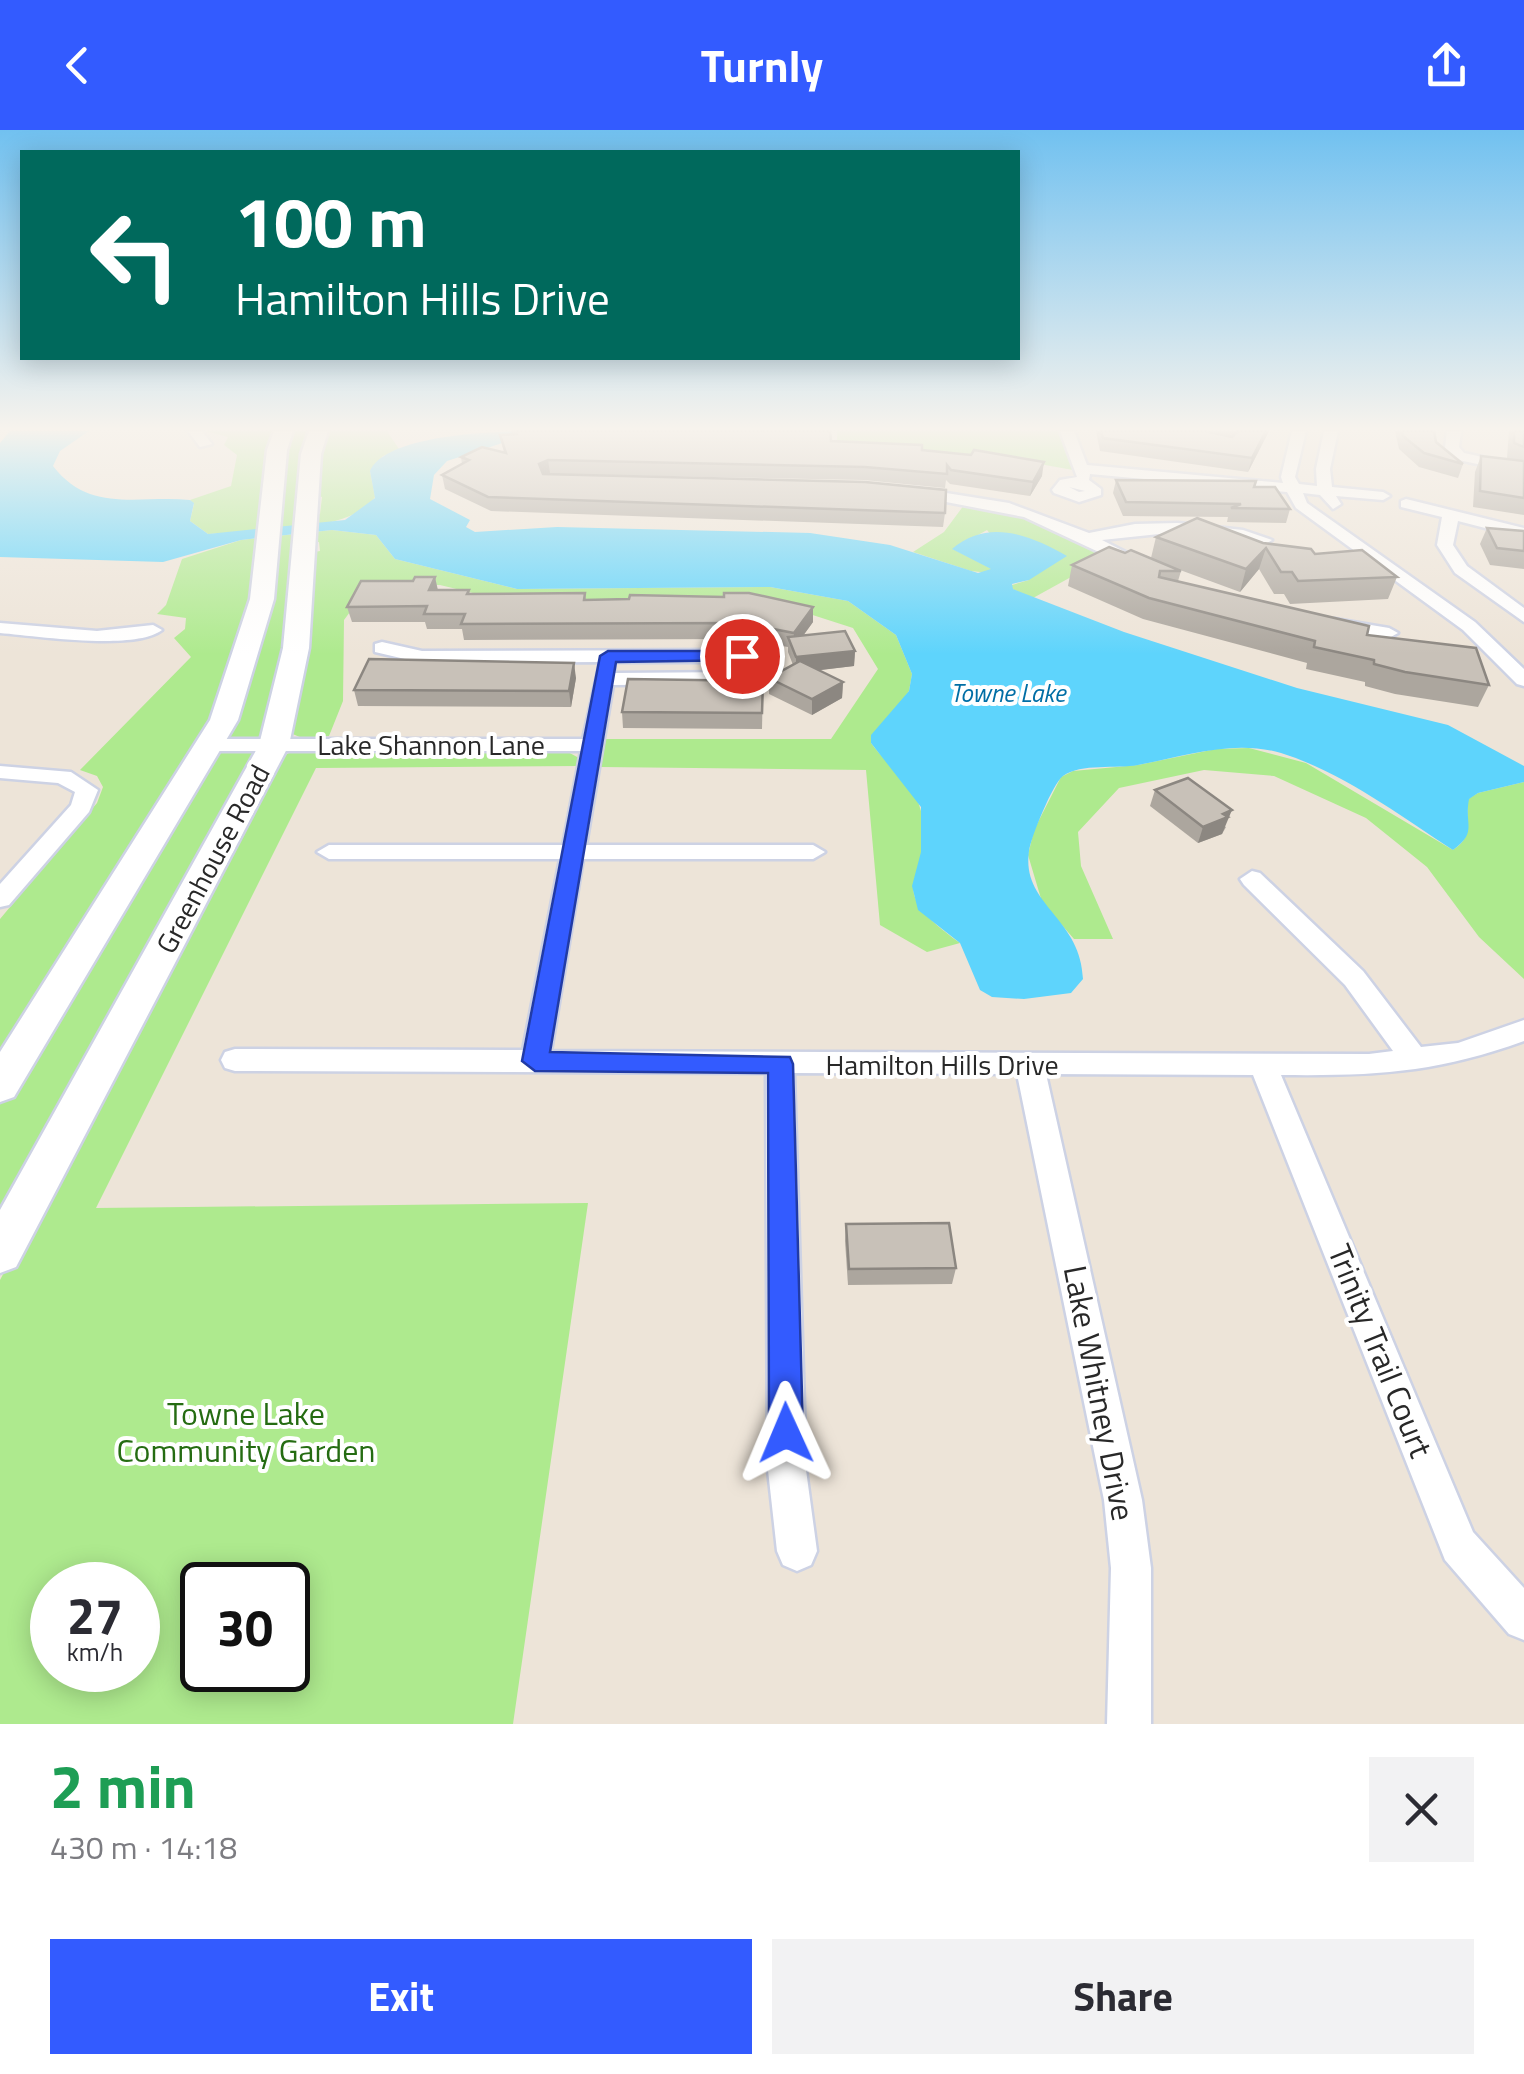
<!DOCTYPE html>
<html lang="en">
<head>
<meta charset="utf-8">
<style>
	body { margin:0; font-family:"Titillium Web",sans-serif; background:#f2f2f3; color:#2b2b33; height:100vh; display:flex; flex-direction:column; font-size:38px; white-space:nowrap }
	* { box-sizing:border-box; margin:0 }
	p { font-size:32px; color:#7c7c81 }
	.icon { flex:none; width:55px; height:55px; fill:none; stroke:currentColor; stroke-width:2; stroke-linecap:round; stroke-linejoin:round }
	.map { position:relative; height:1594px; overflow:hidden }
	.panel { display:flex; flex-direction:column; background:#fff; flex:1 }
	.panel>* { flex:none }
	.banner { position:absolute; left:20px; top:20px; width:1000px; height:210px; border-radius:0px; box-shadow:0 5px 25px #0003; background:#00695c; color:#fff; overflow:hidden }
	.speed { position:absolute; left:30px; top:1432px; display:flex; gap:20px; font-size:50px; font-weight:700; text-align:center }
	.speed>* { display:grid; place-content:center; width:130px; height:130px; border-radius:50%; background:#fff; box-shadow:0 5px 25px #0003; line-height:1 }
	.speed small { font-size:25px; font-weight:400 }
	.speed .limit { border:5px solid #111; border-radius:15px; background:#fff; color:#111 }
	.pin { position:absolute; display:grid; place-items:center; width:85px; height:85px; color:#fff; margin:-42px; border:5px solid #fff; border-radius:50%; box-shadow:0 2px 10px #0007 }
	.me { position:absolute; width:110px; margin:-55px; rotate:359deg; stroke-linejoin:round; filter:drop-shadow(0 0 8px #0008) }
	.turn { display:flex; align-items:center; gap:35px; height:210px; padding:0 50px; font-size:45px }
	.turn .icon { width:130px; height:130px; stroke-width:2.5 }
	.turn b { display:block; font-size:70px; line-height:85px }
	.round { display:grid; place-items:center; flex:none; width:105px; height:105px; border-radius:0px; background:#f2f2f3 }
	.headline { display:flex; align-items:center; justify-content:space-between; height:170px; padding:0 50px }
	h1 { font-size:60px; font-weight:700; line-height:75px; color:#1e9e55 }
	.action { display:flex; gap:20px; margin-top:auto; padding:20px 50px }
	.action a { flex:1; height:115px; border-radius:0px; background:#335bff; color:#fff; font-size:40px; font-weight:700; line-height:115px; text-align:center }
	.action a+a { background:#f2f2f3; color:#2b2b33 }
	header { display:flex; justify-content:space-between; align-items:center; height:130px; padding:0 50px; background:#335bff; color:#fff; font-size:45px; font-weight:700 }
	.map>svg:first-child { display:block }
	.green { fill:#aeea8e; fill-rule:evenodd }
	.water { fill:#5ed4fc }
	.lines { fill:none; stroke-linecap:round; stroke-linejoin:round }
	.minor-casing { stroke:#cdd2e4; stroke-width:5 }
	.secondary-casing { stroke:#cdd2e4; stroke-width:5 }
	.minor { fill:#fff; fill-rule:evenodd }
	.secondary { fill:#fff; fill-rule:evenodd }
	.wall { fill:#aca69e }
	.shaded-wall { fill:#8c8781 }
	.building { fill:#c8c1b8; stroke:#8c8781; stroke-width:2.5 }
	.route { fill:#335bff; stroke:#213ba6; stroke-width:2.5 }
	.labels { text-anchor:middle; stroke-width:8; stroke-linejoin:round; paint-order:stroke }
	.far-water-label { font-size:25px; font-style:italic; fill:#006ea5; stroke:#fff }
	.street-label { font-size:28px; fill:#282828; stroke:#fff }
	.near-street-label { font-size:32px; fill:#282828; stroke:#fff }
	.near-park-label { font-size:32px; fill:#256c12; stroke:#fff }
</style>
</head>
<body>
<header><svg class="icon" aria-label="back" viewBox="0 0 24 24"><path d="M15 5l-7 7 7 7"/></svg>Turnly<svg class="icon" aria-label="share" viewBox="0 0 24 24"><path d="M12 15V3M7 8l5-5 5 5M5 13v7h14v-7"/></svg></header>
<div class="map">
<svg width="1524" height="1594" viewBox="0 0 1524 1594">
	<rect width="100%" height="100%" fill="#ede4d8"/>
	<g class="green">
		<path d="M206,301H311L298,386L320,384L322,367L315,366L318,332L327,301H387L399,319L383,326L370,341L375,367C351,404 250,401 208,404L190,391L194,374L190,370L231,356L237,325L224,315L228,307Z"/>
		<polygon points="837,301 1059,301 1073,340 996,326 837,322"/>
		<polygon points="967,371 1007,380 1111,425 1033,468 1012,459 1012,455 1029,450 987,400 953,419 992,439 989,443 971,441 913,422 944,402"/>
		<path d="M332,400L376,405L395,429L517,459L770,457L848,471L896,505L912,544L909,561L871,613C886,634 915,655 921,681C939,753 872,750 960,813L927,822L880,795L866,640L601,637L606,609H831L878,539L853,498L766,470L518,474L440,455H370L344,490L343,571L329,606L302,608L288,602L308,513L314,422L320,421L319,412L295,415C293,489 280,561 252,630L0,1088V789L97,673L103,657L97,646L80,640L191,527L174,508L185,499L186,488L157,484L166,475L182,429L241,410Z"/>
		<path d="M1249,618L1306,633L1453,720C1475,705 1465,693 1468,669L1478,663L1524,652V849L1479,807L1427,737L1366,688L1274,646L1204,640L1119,658L1078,702L1081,736L1113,809H1074L1042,772L1028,725L1034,700L1061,647L1073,641L1138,635L1216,619Z"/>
		<path d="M355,620L566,621L579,628L578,636L316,638L96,1078L588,1073L513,1594H0V1150L274,631L289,623ZM52,1455H138V1540H52ZM202,1455H288V1540H202Z"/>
	</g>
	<path class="water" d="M10,301H89L60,321L53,336C90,384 138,365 190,370L194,373L190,391L208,404L345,390L375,368L370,341C387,303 502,301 539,301L447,331L434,345L430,369L470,390L466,397L475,402L557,397L810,403L890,415L978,443L991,439L952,419C988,388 1030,405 1067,426L1029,450L1012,454L1013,459L1124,502L1297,558L1448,595L1524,636V652L1478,663L1469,669C1464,695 1478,702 1453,720C1399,685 1342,642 1281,623C1233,609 1185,626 1138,635C1117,639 1081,633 1063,646C1053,653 1031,707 1029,721C1021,775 1081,787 1083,849L1071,863L1024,869L992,867L980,860L960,813L918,780L912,756L921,722V677L871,613V605L909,561L912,544L896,505L848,471L770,457L517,459L395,429L376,405L332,400L241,410L163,432L0,427V313Z"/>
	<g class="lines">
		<defs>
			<g id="minor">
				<polygon points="188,301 202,301 212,314 200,317"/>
				<path d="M1060,301H1074L1087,335L1283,353L1281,347L1292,301H1306L1295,347L1299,354L1317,356L1316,339L1324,301H1338L1330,339L1332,357L1383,362L1390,366L1383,370L1336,366L1341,374L1333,379L1320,365L1303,363L1307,373L1475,492L1524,539V556L1517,554L1463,500L1296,378L1287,362L1090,344L1089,350L1101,359V365L1079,372L1054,363L1052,360L1060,350L1077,347ZM1069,357L1085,361L1079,362Z"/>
				<polygon points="1447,301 1461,301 1459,317 1464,323 1524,336 1524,344 1454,329 1445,318"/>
				<polygon points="915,358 1009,373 1089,403 1135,394 1178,393 1243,400 1272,410 1264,415 1178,402 1102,410 1141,430 1141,438 1135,439 1024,387 910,365 910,359"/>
				<polygon points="1406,369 1524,398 1524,408 1458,391 1453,415 1467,436 1524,478 1524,492 1455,443 1437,415 1442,387 1401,377 1401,371"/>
				<polygon points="1335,489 1389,498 1398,503 1389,508 1329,498 1329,490"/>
				<path d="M0,493L97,501L153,495L162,500C135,521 36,506 0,503Z"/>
				<path d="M382,512L422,521L742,520L769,537L760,549L739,554L613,555L586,715H813L825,722L813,729H583L551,921L1369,924L1393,921L1345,855L1244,755L1240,749L1252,741L1260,743L1363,841L1421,917L1458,913L1524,890V911C1435,943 1375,946 1281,945L1473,1402L1524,1458V1510L1509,1504L1445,1430L1253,945L1046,944L1142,1370L1151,1438V1594H1107L1111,1438L1104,1370L1017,944L794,943L806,1340L817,1421L811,1435L797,1441L783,1435L777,1421L768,1340L766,943L235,941L225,938L221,930L225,922L235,919L523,920L560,729H329L317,722L329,715H563L581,621H210L200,615L210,609H583L600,532L422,533L375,522V514ZM614,532H738L749,538L739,542L615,543Z"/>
				<polygon points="0,636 71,642 98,660 89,682 9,775 0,777 0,754 71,675 75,662 58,653 0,648"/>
			</g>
			<g id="secondary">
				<polygon points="274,301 293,301 287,320 274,469 238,590 14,967 0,972 0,922 210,590 250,469 267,320"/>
				<polygon points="309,301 328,301 321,324 309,518 289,615 16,1137 0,1143 0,1080 259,615 283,518 301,324"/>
			</g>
		</defs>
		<use href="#minor" class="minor-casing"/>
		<use href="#secondary" class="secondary-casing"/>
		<use href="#minor" class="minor"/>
		<use href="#secondary" class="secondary"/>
	</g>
	<g class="wall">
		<polygon points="511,301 830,301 831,311 922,320 1042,346 1030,366 950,354 946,350 945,358 864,350 548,344 945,383 943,397 491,381 445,359 442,345 462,334 461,327 504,323 500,305 512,304"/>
		<polygon points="1096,301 1269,301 1248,342 1100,321"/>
		<polygon points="1395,301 1434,301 1436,312 1463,334 1458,348 1419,337 1399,319"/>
		<polygon points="1509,301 1524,301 1524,385 1473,377 1475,342 1481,326 1511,330 1507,328"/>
		<polygon points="1116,350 1254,357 1290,379 1286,393 1227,392 1228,387 1123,386 1113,363"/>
		<polygon points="1487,398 1524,401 1524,439 1490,435 1480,414"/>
		<polygon points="1156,407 1263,413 1315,424 1397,447 1388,469 1290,474 1284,464 1274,464 1259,439 1240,462 1161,433 1181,441 1178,451 1367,505 1489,555 1478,577 1395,564 1365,556 1365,552 1306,539 1307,533 1143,489 1068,456 1072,435 1125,423 1151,428"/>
		<polygon points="435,447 438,460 469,460 470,464 585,463 586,470 813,477 813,492 803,506 855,521 854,536 819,540 843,552 842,568 812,585 769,564 769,548 793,535 788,522 788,517 742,509 464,510 462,499 427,499 425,492 352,492 347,477 413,451"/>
		<polygon points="576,548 571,577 358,576 354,560"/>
		<polygon points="763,551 762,599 623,598 622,582"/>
		<polygon points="1155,660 1226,697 1222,704 1198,713 1150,676"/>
		<polygon points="846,1094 956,1138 952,1154 848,1155 845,1111"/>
	</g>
	<g class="shaded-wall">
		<polygon points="1266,301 1269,301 1248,342 1252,328"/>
		<polygon points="548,330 550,343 541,348 539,334"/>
		<polygon points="1044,332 1042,346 1030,366 1033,352"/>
		<polygon points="1266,418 1259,439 1240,462 1246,439"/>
		<polygon points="435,447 438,462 429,460"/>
		<polygon points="813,477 813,492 794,518 794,503"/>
		<polygon points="855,521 854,536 796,543 796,527"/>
		<polygon points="574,533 576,548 571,577 569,561"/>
		<polygon points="843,552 842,568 812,585 812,569"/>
		<polygon points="1232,680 1222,704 1198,713 1203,697 1223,684"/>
	</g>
	<g class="building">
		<polygon points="516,301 830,301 831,311 922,315 922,320 971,325 974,320 1044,332 1033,352 951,340 947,335 947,344 865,337 548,330 539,334 543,344 865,352 946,360 945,383 488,367 442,345 469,330 461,327 482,317 506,323 500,305 517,304"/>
		<polygon points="1101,301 1205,301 1232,307 1238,301 1266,301 1252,328 1103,308"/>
		<polygon points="1402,301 1434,301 1436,312 1463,334 1424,323 1403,306"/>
		<polygon points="1514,301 1524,301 1524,317 1514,313"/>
		<polygon points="1481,326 1524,331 1524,368 1480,361"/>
		<polygon points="1116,350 1256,351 1254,357 1275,357 1290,379 1231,378 1241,374 1126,372"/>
		<polygon points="1197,388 1263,413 1311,419 1315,424 1362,420 1397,447 1298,451 1292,442 1281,442 1266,418 1246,439 1156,407"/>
		<polygon points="1487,398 1524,401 1524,421 1497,418"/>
		<polygon points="1109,417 1125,423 1131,420 1181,441 1160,441 1159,447 1369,496 1367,505 1476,518 1489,555 1405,542 1374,534 1374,530 1314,517 1315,511 1149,468 1072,435"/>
		<polygon points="415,447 435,447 429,460 469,460 467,464 585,463 584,470 629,469 630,465 724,467 724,463 749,463 813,477 794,503 742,493 461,494 465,484 424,484 427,476 347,477 361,451 413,451"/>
		<polygon points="845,501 855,521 796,527 788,507"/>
		<polygon points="369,529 574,533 569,561 354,560"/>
		<polygon points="800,531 843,552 812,569 769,548"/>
		<polygon points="628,549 763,551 762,583 622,582"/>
		<polygon points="1188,648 1232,680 1223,684 1228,687 1203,697 1155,660"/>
		<polygon points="949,1093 956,1138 849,1139 846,1094"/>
	</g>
	<linearGradient id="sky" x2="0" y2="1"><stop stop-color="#71c1f0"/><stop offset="0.57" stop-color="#f7f3ed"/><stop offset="1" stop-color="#f7f3ed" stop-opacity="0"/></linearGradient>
	<rect width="1524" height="524" fill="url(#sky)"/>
	<polygon class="route" points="742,521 750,526 748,530 616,532 550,922 790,927 793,934 803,1303 798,1315 786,1319 774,1315 769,1303 768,943 535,941 522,931 600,526 608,521"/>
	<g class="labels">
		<g class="far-water-label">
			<text x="1008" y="572">Towne Lake</text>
		</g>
		<g class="street-label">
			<text x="431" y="625">Lake Shannon Lane</text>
			<text transform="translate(213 729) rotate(-62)" y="10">Greenhouse Road</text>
			<text x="942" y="945">Hamilton Hills Drive</text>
		</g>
		<g class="near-street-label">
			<text transform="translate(1380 1221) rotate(68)" y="11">Trinity Trail Court</text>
			<text transform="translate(1099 1263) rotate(79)" y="11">Lake Whitney Drive</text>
		</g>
		<g class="near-park-label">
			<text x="246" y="1295">Towne Lake<tspan x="246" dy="37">Community Garden</tspan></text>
		</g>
	</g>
</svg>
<div class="speed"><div>27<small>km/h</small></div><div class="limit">30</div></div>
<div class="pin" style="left:742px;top:526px;background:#d93025"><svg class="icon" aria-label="arrive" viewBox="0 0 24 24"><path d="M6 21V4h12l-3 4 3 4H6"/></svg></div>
<svg class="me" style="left:786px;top:1303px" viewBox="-20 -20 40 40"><path d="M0-17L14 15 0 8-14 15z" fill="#335bff" stroke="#fff" stroke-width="4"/></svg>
<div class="banner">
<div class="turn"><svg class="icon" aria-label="left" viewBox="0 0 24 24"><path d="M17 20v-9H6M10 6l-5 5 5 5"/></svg><div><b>100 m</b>Hamilton Hills Drive</div></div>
</div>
</div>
<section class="panel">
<div class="headline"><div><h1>2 min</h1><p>430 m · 14:18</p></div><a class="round"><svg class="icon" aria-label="close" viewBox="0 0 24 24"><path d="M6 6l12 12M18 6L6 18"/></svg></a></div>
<div class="action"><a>Exit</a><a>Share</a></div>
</section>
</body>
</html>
